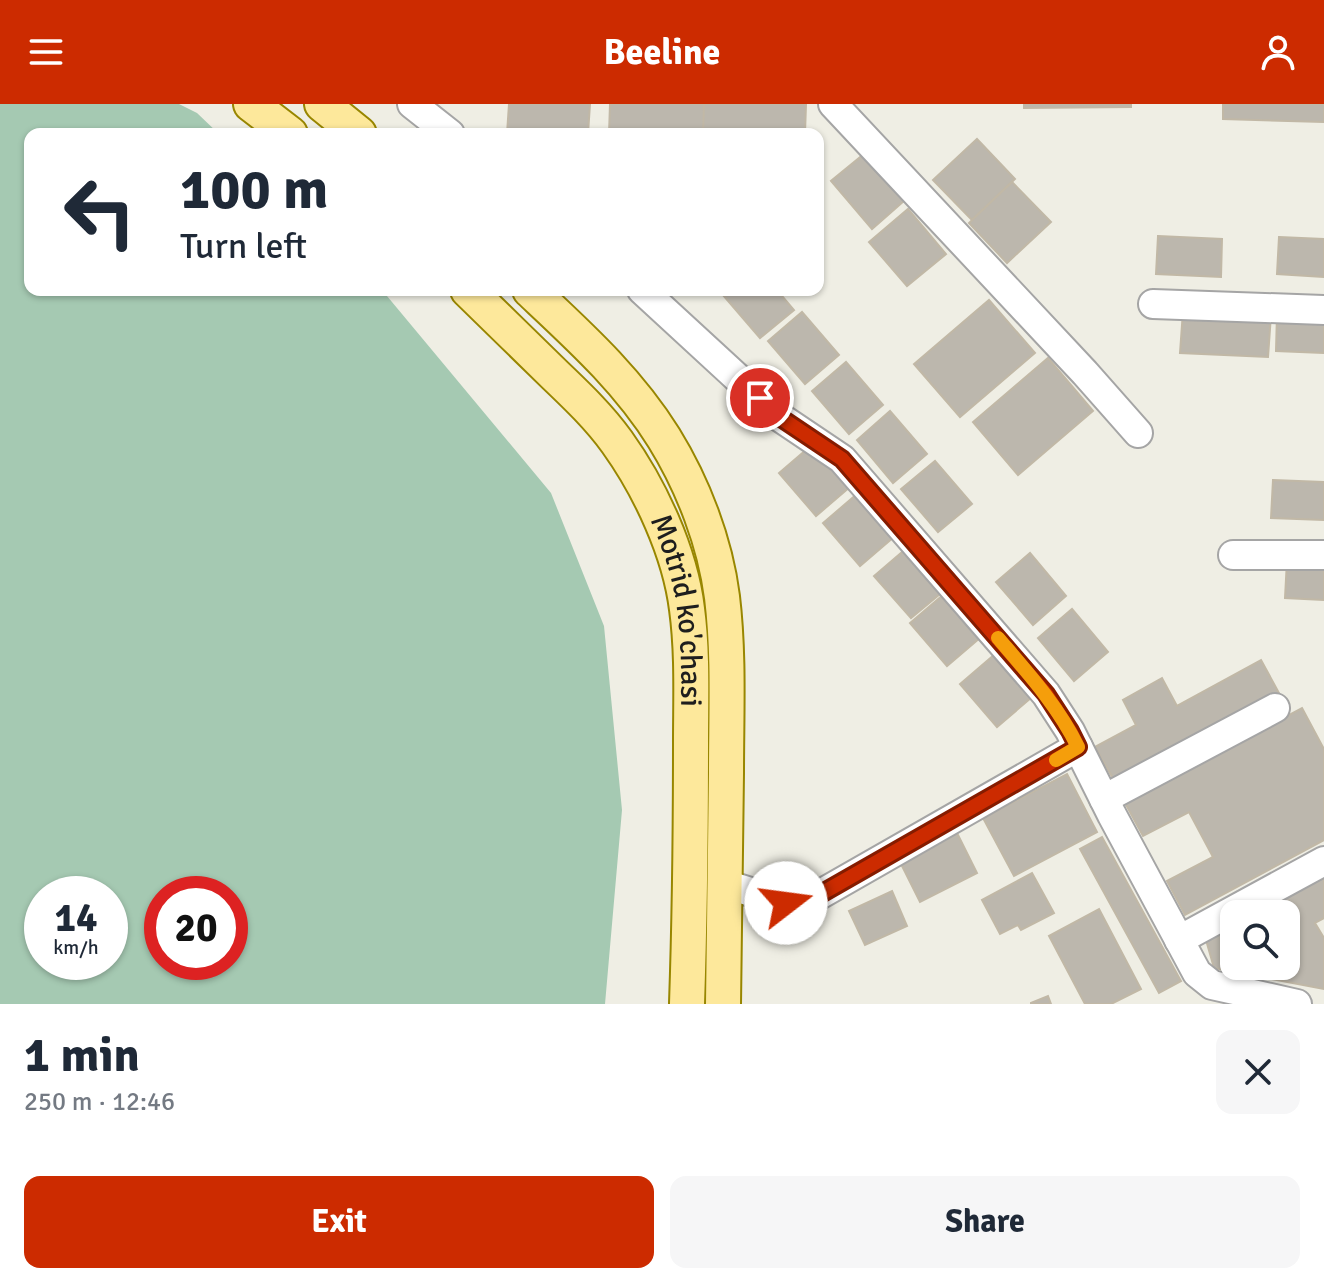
<!DOCTYPE html>
<html lang="en">
<head>
<meta charset="utf-8">
<style>
	body { margin:0; font-family:Signika,sans-serif; background:#f6f6f7; color:#1f2937; height:100vh; display:flex; flex-direction:column; font-size:30px; white-space:nowrap }
	* { box-sizing:border-box; margin:0 }
	p { font-size:26px; color:#747a83 }
	.icon { flex:none; width:44px; height:44px; fill:none; stroke:currentColor; stroke-width:2; stroke-linecap:round; stroke-linejoin:round }
	.map { position:relative; height:900px; overflow:hidden }
	.details { display:flex; flex-direction:column; background:#fff; flex:1 }
	.details>* { flex:none }
	.guide { position:absolute; left:24px; top:24px; width:800px; height:168px; border-radius:16px; box-shadow:0 2px 6px #0004; background:#fff; color:#1f2937; overflow:hidden }
	.tools { position:absolute; left:1220px; top:796px; display:grid; gap:16px }
	.tools a { display:grid; place-items:center; width:80px; height:80px; border-radius:16px; background:#fff; box-shadow:0 2px 6px #0004; font-size:40px }
	.speed { position:absolute; left:24px; top:772px; display:flex; gap:16px; font-size:40px; font-weight:700; text-align:center }
	.speed>* { display:grid; place-content:center; width:104px; height:104px; border-radius:50%; background:#fff; box-shadow:0 2px 6px #0004; line-height:1 }
	.speed small { font-size:20px; font-weight:400 }
	.speed .limit { border:12px solid #d22; background:#fff; color:#111 }
	.pin { position:absolute; display:grid; place-items:center; width:68px; height:68px; color:#fff; margin:-34px; border:4px solid #fff; border-radius:50%; box-shadow:0 2px 8px #0007 }
	.me { position:absolute; width:88px; margin:-44px; rotate:75deg; stroke-linejoin:round; filter:drop-shadow(0 0 6px #0008) }
	.turn { display:flex; align-items:center; gap:28px; height:168px; padding:0 24px; font-size:36px }
	.turn .icon { width:104px; height:104px; stroke-width:2.5 }
	.turn b { display:block; font-size:56px; line-height:68px }
	.round { display:grid; place-items:center; flex:none; width:84px; height:84px; border-radius:16px; background:#f6f6f7 }
	.headline { display:flex; align-items:center; justify-content:space-between; height:136px; padding:0 24px }
	h1 { font-size:48px; font-weight:700; line-height:60px }
	.button { display:flex; gap:16px; margin-top:auto; padding:16px 24px }
	.button a { flex:1; height:92px; border-radius:16px; background:#cc2b00; color:#fff; font-size:32px; font-weight:700; line-height:92px; text-align:center }
	.button a+a { background:#f6f6f7; color:#1f2937 }
	header { display:flex; justify-content:space-between; align-items:center; height:104px; padding:0 24px; background:#cc2b00; color:#fff; font-size:36px; font-weight:700 }
	.map>svg:first-child { display:block }
	.cemetery { fill:#a5c9b2; fill-rule:evenodd }
	.building { fill:#bcb7ad; stroke:#c1b8a6; stroke-width:2 }
	.lines { fill:none; stroke-linecap:round; stroke-linejoin:round }
	.minor-casing { stroke:#a5a5a5; stroke-width:32 }
	.major-casing { stroke:#988600; stroke-width:38 }
	.minor { stroke:#fff; stroke-width:28 }
	.major { stroke:#fde89b; stroke-width:34 }
	.route-casing { stroke:#851c00; stroke-width:20 }
	.route { stroke:#cc2b00; stroke-width:14 }
	.slow { stroke:#f59e0b; stroke-width:14 }
	.labels { text-anchor:middle; stroke-width:7; stroke-linejoin:round; paint-order:stroke }
	.street-label { font-size:30px; fill:#1e1e1e; stroke:#fff }
</style>
</head>
<body>
<header><svg class="icon" aria-label="menu" viewBox="0 0 24 24"><path d="M4 6h16M4 12h16M4 18h16"/></svg>Beeline<svg class="icon" aria-label="person" viewBox="0 0 24 24"><circle cx="12" cy="8" r="4"/><path d="M4 21q1-7 8-7t8 7"/></svg></header>
<div class="map">
<svg width="1324" height="900" viewBox="0 0 1324 900">
	<rect width="100%" height="100%" fill="#efeee4"/>
	<path class="cemetery" d="M0,0H179L197,9L219,30H30V186H382L551,389L604,522L622,706L605,900H0ZM42,790H110V858H42ZM162,790H230V858H162Z"/>
	<g class="building">
		<polygon points="509,0 590,0 588,30 507,30"/>
		<polygon points="610,0 719,0 718,30 609,30"/>
		<polygon points="704,0 806,0 805,30 703,30"/>
		<polygon points="1024,0 1131,0 1131,3 1024,4"/>
		<polygon points="1223,0 1324,0 1324,18 1223,15"/>
		<polygon points="977,35 1015,75 972,116 933,76"/>
		<polygon points="864,50 904,97 872,125 831,77"/>
		<polygon points="1012,78 1051,118 1007,159 969,119"/>
		<polygon points="908,105 946,150 907,182 869,138"/>
		<polygon points="1158,132 1222,135 1221,173 1156,170"/>
		<polygon points="1279,133 1324,135 1324,173 1277,170"/>
		<polygon points="729,186 777,186 794,206 760,234 723,191"/>
		<polygon points="989,196 1035,249 960,313 914,260"/>
		<polygon points="1183,207 1271,211 1268,253 1180,249"/>
		<polygon points="802,208 839,251 805,280 768,237"/>
		<polygon points="1277,209 1324,212 1324,249 1276,247"/>
		<polygon points="1048,254 1093,307 1018,371 973,318"/>
		<polygon points="846,258 883,301 849,330 812,287"/>
		<polygon points="890,307 927,350 893,379 857,336"/>
		<polygon points="813,340 850,383 816,412 779,369"/>
		<polygon points="935,357 972,400 938,428 901,385"/>
		<polygon points="1273,376 1324,378 1324,416 1271,414"/>
		<polygon points="857,390 894,433 860,462 823,419"/>
		<polygon points="908,443 945,486 911,514 874,472"/>
		<polygon points="1030,449 1066,492 1033,521 996,478"/>
		<polygon points="1287,456 1324,458 1324,496 1285,494"/>
		<polygon points="943,491 980,534 947,562 910,519"/>
		<polygon points="1072,505 1108,548 1074,577 1038,534"/>
		<polygon points="994,551 1031,594 997,623 960,580"/>
		<polygon points="1261,556 1279,589 1115,678 1095,643 1136,621 1123,596 1162,574 1177,602"/>
		<polygon points="1302,604 1324,645 1324,736 1185,811 1167,777 1213,753 1189,708 1143,732 1125,699"/>
		<polygon points="1067,670 1097,728 1014,772 983,714"/>
		<polygon points="957,729 977,769 920,798 900,758"/>
		<polygon points="1102,733 1181,877 1159,889 1080,745"/>
		<polygon points="1324,768 1324,814 1315,819 1324,834 1324,885 1214,864 1206,836 1234,817 1234,862 1286,862 1286,828 1295,831 1276,793"/>
		<polygon points="1032,769 1054,809 1021,826 1018,821 1000,830 982,796"/>
		<polygon points="892,787 907,822 865,841 849,807"/>
		<polygon points="1099,805 1141,885 1111,900 1085,900 1049,832"/>
		<polygon points="1048,892 1051,900 1031,900 1031,899"/>
	</g>
	<g class="lines">
		<defs>
			<g id="minor">
				<polyline points="412,0 450,30"/>
				<polyline points="833,0 1085,269 1138,329"/>
				<polyline points="642,186 781,314 842,355 1046,590 1070,627 1112,711 1197,869 1212,881 1297,900"/>
				<polyline points="1153,200 1324,206"/>
				<polyline points="1233,451 1324,451"/>
				<polyline points="1104,695 1275,604"/>
				<polyline points="725,780 786,799 812,795 1078,643"/>
				<polyline points="1179,836 1324,757"/>
			</g>
			<g id="major">
				<polyline points="251,0 290,30"/>
				<polyline points="322,0 359,30"/>
				<path id="s1" d="M468,186C497,214 526,243 555,271C577,292 599,313 617,338C650,384 680,448 687,505C693,549 691,594 691,638C691,726 690,813 687,900"/>
				<path d="M530,186C579,232 628,276 664,334C693,381 715,438 722,493C729,551 726,611 726,669C725,746 724,823 723,900"/>
			</g>
		</defs>
		<use href="#minor" class="minor-casing"/>
		<use href="#major" class="major-casing"/>
		<use href="#minor" class="minor"/>
		<use href="#major" class="major"/>
	</g>
	<g class="lines">
		<defs>
			<polyline id="route" points="760,294 781,314 842,355 1046,590 1070,627 1078,643 812,795 786,799"/>
		</defs>
		<use href="#route" class="route-casing"/>
		<use href="#route" class="route"/>
		<path class="slow" d="M998,534C1028,569 1058,602 1078,643L1056,656"/>
	</g>
	<g class="labels">
		<g class="street-label">
			<text dy="10" stroke="none"><textPath href="#s1" startOffset="396">Motrid ko'chasi</textPath></text>
		</g>
	</g>
</svg>
<div class="tools">
<a><svg class="icon" aria-label="search" viewBox="0 0 24 24"><circle cx="10" cy="10" r="6"/><path d="M15 15l6 6"/></svg></a>
</div>
<div class="speed"><div>14<small>km/h</small></div><div class="limit">20</div></div>
<div class="pin" style="left:760px;top:294px;background:#d93025"><svg class="icon" aria-label="arrive" viewBox="0 0 24 24"><path d="M6 21V4h12l-3 4 3 4H6"/></svg></div>
<svg class="me" style="left:786px;top:799px" viewBox="-20 -20 40 40"><circle r="19" fill="#fff"/><path d="M0-13L10 11 0 6-10 11z" fill="#cc2b00"/></svg>
<div class="guide">
<div class="turn"><svg class="icon" aria-label="left" viewBox="0 0 24 24"><path d="M17 20v-9H6M10 6l-5 5 5 5"/></svg><div><b>100 m</b>Turn left</div></div>
</div>
</div>
<section class="details">
<div class="headline"><div><h1>1 min</h1><p>250 m · 12:46</p></div><a class="round"><svg class="icon" aria-label="close" viewBox="0 0 24 24"><path d="M6 6l12 12M18 6L6 18"/></svg></a></div>
<div class="button"><a>Exit</a><a>Share</a></div>
</section>
</body>
</html>
